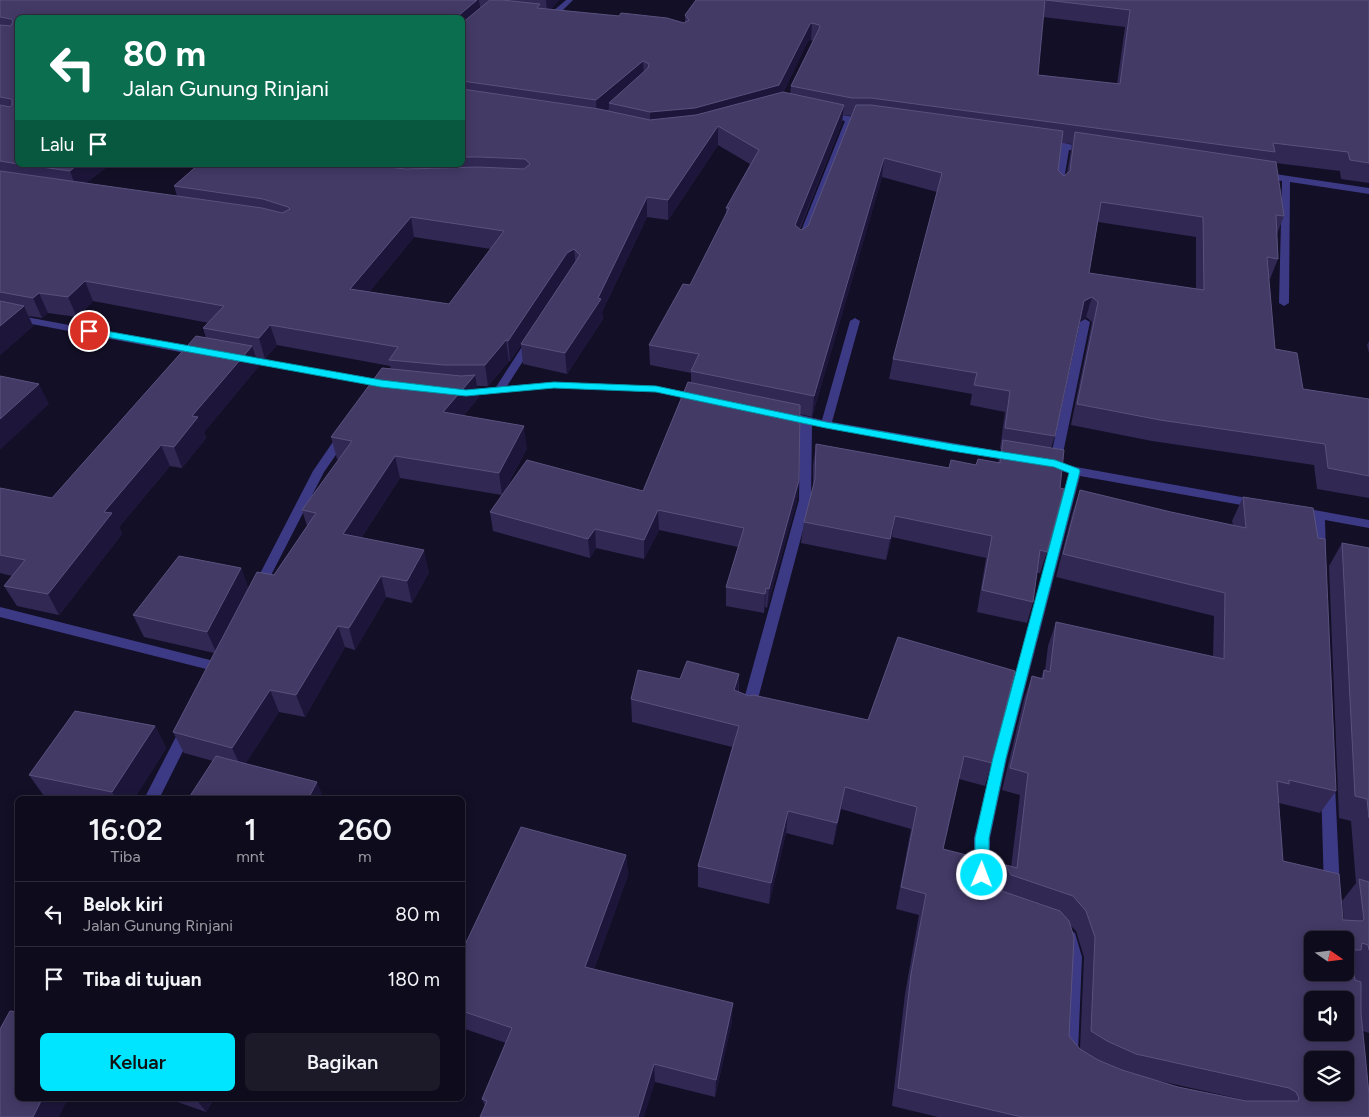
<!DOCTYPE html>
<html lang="id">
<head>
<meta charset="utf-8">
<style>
	body { margin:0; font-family:Figtree,sans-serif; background:#1c1929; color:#f1f3f6; height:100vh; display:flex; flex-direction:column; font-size:19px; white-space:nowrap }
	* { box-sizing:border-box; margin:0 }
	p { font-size:16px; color:#9b9ba3 }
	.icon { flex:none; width:28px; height:28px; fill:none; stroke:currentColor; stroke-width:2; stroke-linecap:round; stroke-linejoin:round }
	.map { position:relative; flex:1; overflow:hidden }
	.drawer { position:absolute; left:15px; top:796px; width:450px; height:305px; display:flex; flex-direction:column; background:#0e0b1c; border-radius:8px; box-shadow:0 2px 12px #0003,0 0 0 1px #2e2b3b }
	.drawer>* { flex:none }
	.banner { position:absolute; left:15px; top:15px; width:450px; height:152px; border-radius:8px; box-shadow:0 2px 12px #0003,0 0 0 1px #2e2b3b; background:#0b6e4f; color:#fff; overflow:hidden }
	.needle { width:32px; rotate:104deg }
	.controls { position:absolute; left:1304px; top:931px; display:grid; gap:10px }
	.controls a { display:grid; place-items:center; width:50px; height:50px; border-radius:8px; background:#0e0b1c; box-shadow:0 2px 12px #0003,0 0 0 1px #2e2b3b; font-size:25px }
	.pin { position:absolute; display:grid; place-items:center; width:42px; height:42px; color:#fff; margin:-21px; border:2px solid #fff; border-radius:50%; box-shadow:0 1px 5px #0007 }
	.me { position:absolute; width:55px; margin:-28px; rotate:1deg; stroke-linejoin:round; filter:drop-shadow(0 0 4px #0008) }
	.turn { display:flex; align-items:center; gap:18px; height:105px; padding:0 25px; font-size:22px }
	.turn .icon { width:65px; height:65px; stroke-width:2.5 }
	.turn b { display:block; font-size:35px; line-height:42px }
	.then { display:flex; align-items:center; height:48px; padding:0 25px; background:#0003; gap:10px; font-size:19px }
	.eta { display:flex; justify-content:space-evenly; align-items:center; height:85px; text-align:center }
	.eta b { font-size:30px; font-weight:600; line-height:35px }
	.action { display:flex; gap:10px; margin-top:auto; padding:10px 25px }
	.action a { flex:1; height:58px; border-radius:8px; background:#00e5ff; color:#111; font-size:20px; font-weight:600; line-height:58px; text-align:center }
	.action a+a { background:#1c1929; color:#f1f3f6 }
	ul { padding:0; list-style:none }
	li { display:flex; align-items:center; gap:15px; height:65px; padding:0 25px; border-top:1px solid #2e2b3b }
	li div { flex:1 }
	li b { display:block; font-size:19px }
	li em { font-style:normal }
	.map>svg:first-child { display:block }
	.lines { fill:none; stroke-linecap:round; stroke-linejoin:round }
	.street { fill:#3d3a85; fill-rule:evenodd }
	.wall { fill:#312854; fill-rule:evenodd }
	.shaded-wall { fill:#1d163a }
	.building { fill:#433a66; stroke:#5a527e; fill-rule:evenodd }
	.route { fill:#00e5ff; stroke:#0095a6 }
</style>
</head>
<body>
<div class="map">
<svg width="1369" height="1117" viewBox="0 0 1369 1117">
	<rect width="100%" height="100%" fill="#130f26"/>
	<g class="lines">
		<g class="street">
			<polygon points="566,0 573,0 552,21 546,21 546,17"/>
			<path d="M825,113C830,113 870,119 872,120L868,122H853L807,241L802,244L797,241L845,121L825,117Z"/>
			<polygon points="1043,142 1065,143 1092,150 1088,153 1069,150 1062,192 1055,190 1060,149 1043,146"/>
			<polygon points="1261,172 1369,188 1369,194 1290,182 1289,303 1284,306 1279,303 1282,181 1258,177 1257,175"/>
			<polygon points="0,312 201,350 206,353 201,356 0,318"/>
			<polygon points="855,318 860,321 832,422 1016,454 1022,458 1016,462 812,425 811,500 755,710 753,714 748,716 743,714 741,710 799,500 800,422 780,417 778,415 784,411 822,420 850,321"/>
			<polygon points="1085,319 1090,322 1061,463 1076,467 1258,500 1264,504 1258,508 1080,476 1007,758 990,838 990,875 988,880 982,882 976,880 974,875 974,838 993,758 1069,473 1044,466 1042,463 1044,460 1050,460 1080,322"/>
			<polygon points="531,338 536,341 507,386 554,382 656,386 699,395 704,398 699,401 656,392 554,388 459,395 458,393 459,391 463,390 496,387 527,339"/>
			<polygon points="240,356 388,381 393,384 388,387 236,361 235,359"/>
			<polygon points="343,432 349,436 324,472 264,589 263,592 253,592 252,589 313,471 339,433"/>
			<polygon points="1298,507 1369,520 1369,528 1325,520 1326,555 1324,558 1316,558 1314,555 1313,518 1294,514 1292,511"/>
			<polygon points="0,607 218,662 223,663 225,667 223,671 218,672 0,617"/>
			<polygon points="187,723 192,725 194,729 159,799 144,799 182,725"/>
			<polygon points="1328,779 1333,781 1335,785 1340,890 1338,895 1332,897 1326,895 1324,890 1321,785 1323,781"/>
			<polygon points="1069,930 1075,933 1082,957 1078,1052 1075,1058 1069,1061 1063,1058 1060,1052 1066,957 1061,938 1063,933"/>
		</g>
	</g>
	<g class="wall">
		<path d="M0,0H559L551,9L684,23L685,22V15L696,0H1369V183L1341,179L1340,171L1276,163L1284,216L1277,234L1278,259L1270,279H1269L1275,349L1303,389L1369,399V498L1317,489L1314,465L1152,441L1071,425L1092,322L1086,317L1080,321L1055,436L1051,448L1047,552L1040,573H1037L1033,602L1027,623L977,612L986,558L892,537L886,560L801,543L804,522L813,487V465L816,444L949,468L998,463L1001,449H1000L1005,412L970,405L972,394L889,379L893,359L937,192L882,177L812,417L800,414L799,480L797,500L767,608L765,607L764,613L726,606V587L738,547L659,530L644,559L596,548L590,558L493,531L490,512L502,495L400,478L361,538L429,572L412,603L386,597L355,650L345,647L305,717L279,712L245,764L213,761L184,753L173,732L214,653L144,637L133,615L241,568L248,588L274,575L307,526L302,510L339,460L337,459L331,437L391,368L390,366L277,345L265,359L256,357L259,366L204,432L206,438L182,468L170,466L119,527L122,534L59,615L17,606L4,586L12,576L0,573V488L52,498L206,338L203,328L209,323L93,301L77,317L48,313L42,318L29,316L33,326L0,355ZM1043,17L1125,27L1117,84L1038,75ZM18,18H462V165H198L174,186L177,196L86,183L109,165H18ZM811,40L813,41L791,86L790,94L783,93L808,41ZM843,115L852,116L808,226L801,230L800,229L842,123ZM1062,143L1072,144L1067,173L1064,176L1058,170ZM718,145L750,164L726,208V216L690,285L649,345L650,365L691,373V382L643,491L504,492L527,448L463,416L479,397L477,386H488L509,361H510L521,345L523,364L567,374L603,319L602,312L647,217L668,220ZM1098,222L1196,237V289L1089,273ZM414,237L491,249L449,304L369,292Z"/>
		<polygon points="1369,341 1369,353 1367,345"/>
		<path d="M1080,490L1171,512L1233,525L1232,521L1243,497L1336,791L1320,813L1279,803L1283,861L1344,920L1342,901L1356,883L1351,821L1339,818L1329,566L1342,543L1369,548V1033L1363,1031L1362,1027L1369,1117H938L892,1106L905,994L919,915L896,909L911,829L841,809L833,845L786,833L769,904L698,887V866L732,747L632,722L631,699L680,679L739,674V692L749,696L992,763L985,786L959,779L943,849L996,889L999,890L998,887L1006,865L1011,867L1020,795L1002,790L1024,699L1032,676L1041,678L1044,670H1045L1048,646L1056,622L1213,657L1214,616L1056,577L1072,514ZM1071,926L1076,931L1084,957L1080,1049L1069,1036ZM1151,1079L1182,1086L1249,1101L1178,1087Z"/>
		<polygon points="155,726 166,748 134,799 56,799 44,796 29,775"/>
		<polygon points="626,855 628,875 594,969 732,1021 715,1097 655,1082 485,1106 482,1099 506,1043 462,1028 462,951"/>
		<polygon points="169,1099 214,1099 206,1112"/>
	</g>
	<g class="shaded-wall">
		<polygon points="477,0 479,0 481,15 462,32 462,18 458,18 458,16"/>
		<polygon points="546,0 559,0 547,14"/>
		<polygon points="812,23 811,40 808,41 778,103 650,131 650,112"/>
		<polygon points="643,61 644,79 609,103 609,109 597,119 596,100"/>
		<polygon points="844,105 842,123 793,244 795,225"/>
		<polygon points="718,126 718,145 668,220 668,200"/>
		<polygon points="884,158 882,177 812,417 814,396"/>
		<polygon points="77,165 109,165 77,190 70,171"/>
		<polygon points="647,197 647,217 602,312 603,319 567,374 565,353 598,298"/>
		<polygon points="411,217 414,237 355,309 350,289"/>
		<polygon points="574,249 576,269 521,344 521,345 510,361 508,341 567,253"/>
		<polygon points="85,281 93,301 77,317 68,297"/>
		<polygon points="39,293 48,313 42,318 33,298"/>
		<polygon points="1092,297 1086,317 1078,322 1084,301"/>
		<polygon points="24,306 33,326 0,355 0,326"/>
		<polygon points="270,325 277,345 265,359 259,338"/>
		<polygon points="506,340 509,361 488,386 485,365"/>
		<polygon points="252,346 259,366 204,432 206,438 182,468 174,447 192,416"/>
		<polygon points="475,375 479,397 447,434 443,412"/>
		<polygon points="39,384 49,404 0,450 0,419"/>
		<polygon points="524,426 527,448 502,495 499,473"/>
		<polygon points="161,445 170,466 119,527 122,534 59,615 48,594 104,512"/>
		<polygon points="395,456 400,478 349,556 343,534"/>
		<polygon points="799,480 797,500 767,608 769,589"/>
		<polygon points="658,510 659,530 644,559 644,540"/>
		<polygon points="895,516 892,537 886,560 890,539"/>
		<polygon points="595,529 596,548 590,558 588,539"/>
		<polygon points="424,550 429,572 412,603 407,581"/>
		<polygon points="241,568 249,590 217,654 207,632"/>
		<polygon points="381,576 386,597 355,650 349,628"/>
		<polygon points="766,588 765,607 764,613 765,594"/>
		<polygon points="338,626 345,647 305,717 296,695"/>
		<polygon points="739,674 738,697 734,690"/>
		<polygon points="270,690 279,712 242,769 232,748"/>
		<polygon points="155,726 166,748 134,799 116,799 112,792"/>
		<polygon points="317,782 324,799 308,799"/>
		<polygon points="845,787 841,809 833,845 837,823"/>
		<polygon points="788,811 786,833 769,904 771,883"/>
		<polygon points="626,855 628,875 588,985 585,967"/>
		<polygon points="733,1003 732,1021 715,1097 716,1080"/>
		<polygon points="654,1064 655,1082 644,1117 638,1117"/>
		<polygon points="42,1099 68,1099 59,1117 33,1117"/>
		<polygon points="196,1099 214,1099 206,1112"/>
	</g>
	<g class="building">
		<polygon points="0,0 477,0 458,16 458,18 18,18 18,164 0,161 0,105 10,107 12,105 12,100 11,99 0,97 0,25 11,26 13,21 11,19 0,17"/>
		<polygon points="490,0 502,0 540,4 537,8 619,16 621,13 667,18 684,23 689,20 685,15 696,0 1045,0 1038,75 1120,84 1130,10 1046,0 1369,0 1369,163 1350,160 1348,152 1273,143 1275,152 871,98 852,98 791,86 820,27 819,25 812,23 810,24 779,85 695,108 650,112 609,103 648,68 649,64 643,61 596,100 462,81 462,23"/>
		<path d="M462,89L599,109L650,120L696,115L783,92L844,105L795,225L801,230L808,226L856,105H871L1063,131L1058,170L1064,176L1070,171L1075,132L1276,162L1284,216L1276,215L1278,259L1267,257L1275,349L1297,353L1303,389L1369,399V476L1328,468L1325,444L1160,420L1077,404L1098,302L1092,297L1084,301L1055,436L1005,428L1010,391L974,385L977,373L893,359L942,173L884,158L814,396L691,371L699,354L649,345L683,284L690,285L729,208H726L759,150L718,126L668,200L647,197L598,298L601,299L565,353L521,344L580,255L574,249L567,253L508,341L506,340L485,365H444L389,360L398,347L270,325L259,338L203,328L224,306L85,281L68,297L39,293L33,298L0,292V171L262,208L282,213L290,209L288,207L263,199L174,186L198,165H370L406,169L478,167L524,169L530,164L525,159L479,157H462ZM1101,202L1203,217L1204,290L1089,273ZM411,217L504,231L449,304L350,289Z"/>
		<polygon points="27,165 77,165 70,171"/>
		<polygon points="0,301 24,306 0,326"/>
		<polygon points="196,336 252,346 192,416 198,417 174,447 161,445 104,512 112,513 48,594 4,586 25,560 0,555 0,488 52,498"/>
		<polygon points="382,368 461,376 475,375 443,412 524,426 499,473 395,456 343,534 424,550 407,581 381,576 349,628 338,626 296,695 270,690 232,748 173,732 257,572 274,575 316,513 302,510 352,441 331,437"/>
		<polygon points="0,376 39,384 0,419"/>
		<polygon points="688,382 800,405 799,480 769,589 766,588 765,594 726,587 744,528 658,510 644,540 595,529 588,539 490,512 527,460 643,491"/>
		<polygon points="1003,440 1064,450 1060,488 1064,489 1047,552 1040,550 1033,602 982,590 992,536 895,516 890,539 804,522 815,479 816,444 949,468 951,460 976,465 978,459 1000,463"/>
		<path d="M1080,490L1171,512L1246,528L1243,497L1313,508L1318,538L1325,539L1336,791L1289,780V784L1277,781L1283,861L1339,874L1343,920L1362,921L1364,919L1359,879L1369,882V950L1368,945L1362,943L1361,950H1352L1350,952L1355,980L1361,982V1013L1369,1094V1117H1022L898,1088L911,974L926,894L901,887L917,807L845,787L837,823L788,811L771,883L698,866L739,726L631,699L638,670L680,679L687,661L739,674L734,690L749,696L753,695L868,720L898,637L1015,671L992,763L964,756L943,849L982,859L996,889L1060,911L1069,921L1074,937L1069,1036L1080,1049L1098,1060L1122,1070L1178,1087L1246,1101H1298L1299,1098L1296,1092L1289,1088L1136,1054L1107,1041L1091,1031L1095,937L1086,911L1073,896L1011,875L1006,865L1017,868L1028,773L1010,768L1032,676L1043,679L1044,670L1050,672L1056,622L1224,659L1225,593L1063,554ZM1312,940H1345V972H1312ZM1312,1000H1345V1032H1312ZM1312,1060H1345V1092H1312Z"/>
		<polygon points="1342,543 1369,548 1369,818 1367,799 1355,796"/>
		<polygon points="179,556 241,568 207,632 133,615"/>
		<polygon points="75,711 155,726 112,792 29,775"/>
		<polygon points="216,756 317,782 308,799 188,799"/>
		<polygon points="521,827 626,855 585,967 733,1003 716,1080 654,1064 638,1117 480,1117 487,1101 482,1099 512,1028 462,1011 462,951"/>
		<polygon points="10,1011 18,1012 18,1099 42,1099 33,1117 0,1117 0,1029"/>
	</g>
	<polygon class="route" points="89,328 381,380 466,390 554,382 656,386 826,422 952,444 1055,460 1079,469 1080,471 1006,758 989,838 989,875 987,879 982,881 977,879 975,875 975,838 993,758 1069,473 1054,467 952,451 826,428 656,392 554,388 466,396 381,387 85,333 84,331"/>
</svg>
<div class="controls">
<a><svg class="needle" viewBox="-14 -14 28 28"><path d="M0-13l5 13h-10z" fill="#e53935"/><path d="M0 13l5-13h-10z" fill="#9b9ba3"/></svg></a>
<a><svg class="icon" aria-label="sound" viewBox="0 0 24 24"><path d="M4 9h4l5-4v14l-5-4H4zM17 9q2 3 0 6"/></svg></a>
<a><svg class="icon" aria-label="layers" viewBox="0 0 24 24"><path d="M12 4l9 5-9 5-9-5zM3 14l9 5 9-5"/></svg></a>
</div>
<div class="pin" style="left:89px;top:331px;background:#d93025"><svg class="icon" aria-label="arrive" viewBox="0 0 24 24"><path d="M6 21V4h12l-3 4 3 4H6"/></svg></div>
<svg class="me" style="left:982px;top:875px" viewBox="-20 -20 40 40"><circle r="17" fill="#00e5ff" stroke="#fff" stroke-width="3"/><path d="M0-11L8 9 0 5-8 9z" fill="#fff"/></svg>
<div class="banner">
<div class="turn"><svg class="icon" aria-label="left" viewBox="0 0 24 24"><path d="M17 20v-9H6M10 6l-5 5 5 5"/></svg><div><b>80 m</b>Jalan Gunung Rinjani</div></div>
<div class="then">Lalu<svg class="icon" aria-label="arrive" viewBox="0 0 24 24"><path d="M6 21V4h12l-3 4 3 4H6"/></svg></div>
</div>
<section class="drawer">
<div class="eta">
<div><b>16:02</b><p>Tiba</p></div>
<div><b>1</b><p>mnt</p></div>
<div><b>260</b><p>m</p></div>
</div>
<ul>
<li><svg class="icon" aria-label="left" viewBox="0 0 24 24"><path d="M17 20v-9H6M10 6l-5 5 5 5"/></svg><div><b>Belok kiri</b><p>Jalan Gunung Rinjani</p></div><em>80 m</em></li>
<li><svg class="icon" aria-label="arrive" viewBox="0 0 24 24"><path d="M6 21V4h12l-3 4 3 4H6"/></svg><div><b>Tiba di tujuan</b></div><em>180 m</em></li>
</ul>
<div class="action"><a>Keluar</a><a>Bagikan</a></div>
</section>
</div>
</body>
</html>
